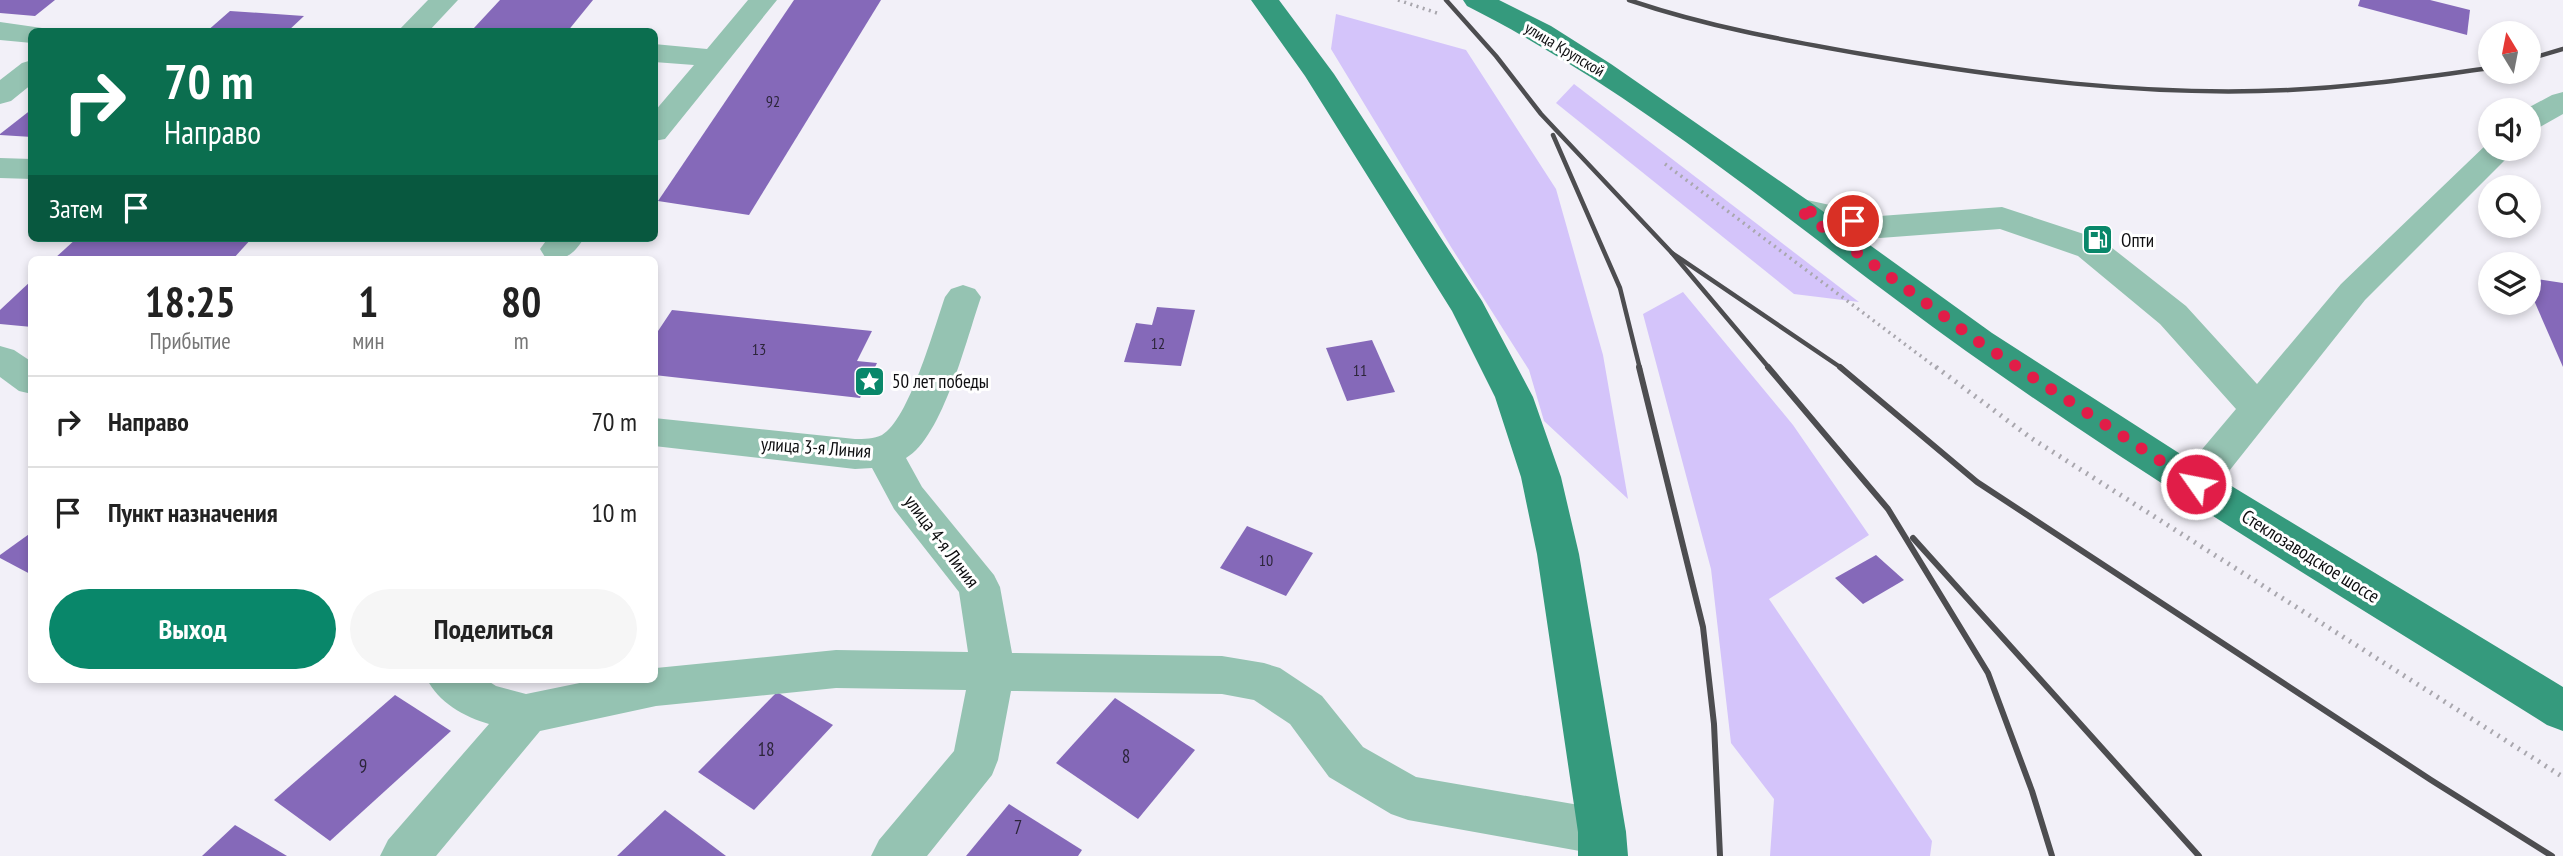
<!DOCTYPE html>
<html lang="ru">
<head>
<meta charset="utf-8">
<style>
	body { margin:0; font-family:"PT Sans Narrow",sans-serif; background:#f6f6f6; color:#222; height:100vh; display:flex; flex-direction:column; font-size:26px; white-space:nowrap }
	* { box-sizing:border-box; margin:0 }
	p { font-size:23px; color:#767676 }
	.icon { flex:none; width:38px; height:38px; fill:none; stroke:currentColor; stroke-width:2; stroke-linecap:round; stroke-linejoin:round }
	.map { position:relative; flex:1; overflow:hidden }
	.panel { position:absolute; left:28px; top:256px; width:630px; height:427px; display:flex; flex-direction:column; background:#fff; border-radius:10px; box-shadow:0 4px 10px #0003 }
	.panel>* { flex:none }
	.hud { position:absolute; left:28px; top:28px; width:630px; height:214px; border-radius:10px; box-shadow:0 4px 10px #0003; background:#0b6e4f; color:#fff; overflow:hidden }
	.needle { width:46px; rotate:350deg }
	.tools { position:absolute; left:2478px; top:21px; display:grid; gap:14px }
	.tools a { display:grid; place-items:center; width:63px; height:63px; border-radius:50%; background:#fff; box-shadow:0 4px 10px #0003; font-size:35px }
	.pin { position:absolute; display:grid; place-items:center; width:60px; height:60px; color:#fff; margin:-30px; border:4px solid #fff; border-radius:50%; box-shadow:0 2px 7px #0007 }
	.me { position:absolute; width:77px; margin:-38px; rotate:303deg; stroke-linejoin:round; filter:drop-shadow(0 0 5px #0008) }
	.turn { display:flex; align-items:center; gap:24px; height:147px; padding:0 21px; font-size:32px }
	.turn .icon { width:91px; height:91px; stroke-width:2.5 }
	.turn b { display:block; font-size:49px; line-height:60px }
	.then { display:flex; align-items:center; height:66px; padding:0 21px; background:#0003; gap:14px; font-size:26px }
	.eta { display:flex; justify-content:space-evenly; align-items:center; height:119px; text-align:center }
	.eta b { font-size:42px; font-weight:800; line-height:49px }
	.cta { display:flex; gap:14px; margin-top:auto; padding:14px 21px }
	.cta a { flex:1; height:80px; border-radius:42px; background:#09876a; color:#fff; font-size:28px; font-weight:800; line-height:80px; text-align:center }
	.cta a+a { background:#f6f6f6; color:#222 }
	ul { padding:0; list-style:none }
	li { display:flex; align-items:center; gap:21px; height:91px; padding:0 21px; border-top:2px solid #e0e0e0 }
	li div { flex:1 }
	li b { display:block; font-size:26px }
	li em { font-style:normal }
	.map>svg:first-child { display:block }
	.green { fill:#d4c4fa }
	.building { fill:#8569b9 }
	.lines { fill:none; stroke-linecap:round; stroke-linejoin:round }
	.path-far1 { stroke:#a9a7ae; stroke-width:3.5; stroke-dasharray:2 4.5; stroke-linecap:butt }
	.path { stroke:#a9a7ae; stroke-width:5; stroke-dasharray:2 6; stroke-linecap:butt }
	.minor { fill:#95c3b2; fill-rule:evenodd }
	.major { fill:#359a7d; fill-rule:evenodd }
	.rail-far1 { stroke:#4d4d50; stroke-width:4.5 }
	.rail { stroke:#4d4d50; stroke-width:6 }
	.route { stroke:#e11d48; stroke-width:12; stroke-dasharray:0 21.6 }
	.labels { text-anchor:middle; stroke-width:6; stroke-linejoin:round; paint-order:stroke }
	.far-street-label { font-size:16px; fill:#0e0e10; stroke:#fff }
	.number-label { font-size:16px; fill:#2c253a }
	.poi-label { font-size:19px; fill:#0e0e10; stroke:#fff; text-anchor:start }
	.street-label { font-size:19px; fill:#0e0e10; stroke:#fff }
	.near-number-label { font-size:19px; fill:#2c253a }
</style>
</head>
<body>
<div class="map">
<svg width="2563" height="856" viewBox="0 0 2563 856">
	<rect width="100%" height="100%" fill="#f2f0f8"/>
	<g class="green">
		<polygon points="1336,14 1466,50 1556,189 1603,355 1628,499 1544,421 1529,370 1451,247 1331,49"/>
		<polygon points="1574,84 1859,302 1794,294 1556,103"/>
		<polygon points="1683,292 1793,425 1869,535 1769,599 1932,841 1930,856 1770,856 1774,799 1731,743 1711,569 1643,314"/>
	</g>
	<g class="building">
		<polygon points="0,0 55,0 35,16 0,13"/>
		<polygon points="500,0 593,0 567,32 473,29"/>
		<polygon points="794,0 881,0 749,215 658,201"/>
		<polygon points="2360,0 2430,0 2470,10 2467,35 2358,6"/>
		<polygon points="230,11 304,16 287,32 206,32"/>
		<polygon points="32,109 32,137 0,135 0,134"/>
		<polygon points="77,238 252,238 233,259 54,259"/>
		<polygon points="2529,278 2563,283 2563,367 2529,289"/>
		<polygon points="32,280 32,327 0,324 0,310"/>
		<polygon points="1157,307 1195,310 1181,366 1124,362 1136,323 1152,325"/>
		<polygon points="672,310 872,331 857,361 877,363 860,398 654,375 654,337"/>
		<polygon points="1372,340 1395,392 1347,401 1326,348"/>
		<polygon points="1247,526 1313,553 1286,596 1220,568"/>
		<polygon points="32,532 32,575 0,558 0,555"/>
		<polygon points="1876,555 1904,580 1863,604 1835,578"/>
		<polygon points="777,692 833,725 754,810 698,772"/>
		<polygon points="395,695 451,731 330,841 274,800"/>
		<polygon points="1115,698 1195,750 1138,819 1056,763"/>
		<polygon points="1009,804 1082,850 1078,856 966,856"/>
		<polygon points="665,810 726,856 617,856"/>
		<polygon points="235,825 287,856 202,856"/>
	</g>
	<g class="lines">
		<g class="path-far1">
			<polyline points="1398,0 1440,14"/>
			<polyline points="1665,164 1938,369"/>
		</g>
		<polyline class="path" points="1936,367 2031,438 2563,777"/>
		<g class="minor">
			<polygon points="428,0 458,0 428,32 397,32"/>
			<polygon points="748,0 777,0 665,139 654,141 654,112 694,65 654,62 654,44 707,49"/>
			<polygon points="0,22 42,28 45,32 32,32 32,43 0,40"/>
			<polygon points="32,60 32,84 11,101 0,104 0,80 22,63"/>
			<polygon points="2563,92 2563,114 2540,127 2529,129 2529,110 2524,110 2552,95"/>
			<polygon points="2489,142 2490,149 2516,149 2365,300 2210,495 2196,499 2182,495 2176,484 2182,473 2236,409 2160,324 2078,256 2000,229 1880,238 1786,216 1781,209 1786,202 1798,198 1880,216 2002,207 2102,240 2186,306 2257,384 2341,284"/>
			<polygon points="0,158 32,159 32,179 0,178"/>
			<path d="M548,238H584C574,254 565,262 545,257L540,249Z"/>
			<path d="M963,285L975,289L981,297C967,337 943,437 906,458L922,487L994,575L1000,587L1012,653L1222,656L1264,663L1280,668L1322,696L1363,747L1416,777L1602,809L1619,816L1626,832L1619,848L1602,855L1408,820L1391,814L1329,777L1290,724L1254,700L1222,694L1011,691L998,760L992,775L927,856H871L879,840L954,751L966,690L836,688L656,706L540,731L436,856H380L388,840L489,724C464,717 438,702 427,679H485L496,686L526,694L599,679H654L656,668L836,650L968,652L959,592L894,509L872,468L855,469L654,446V418L855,439C864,439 874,439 882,435C909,420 934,328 945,297L951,289Z"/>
			<polygon points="0,346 14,350 32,362 32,394 19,391 0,377"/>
		</g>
		<g class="major">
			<polygon points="1251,0 1279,0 1334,74 1482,301 1533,397 1561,477 1579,554 1626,832 1628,856 1578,856 1578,832 1537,554 1521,477 1495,397 1452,311 1305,76"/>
			<path d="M1463,0H1499L1551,26L1611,64L1810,202L1992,333L2210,473L2563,687V731L2547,725C2352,602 2153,484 1966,351C1802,234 1647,97 1467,6Z"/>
		</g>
		<g class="rail-far1">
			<polyline points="1446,0 1496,56 1541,114 1672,253 1770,369"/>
			<path d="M1629,0C1705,26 1783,40 1862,54C2002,78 2147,97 2289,90C2357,87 2423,77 2490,68"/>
			<polyline points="2529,59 2563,49"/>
			<polyline points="1553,135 1620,288 1640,369"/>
			<polyline points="1672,253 1843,369"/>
		</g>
		<g class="rail">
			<polyline points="1639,367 1703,627 1714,724 1720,856"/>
			<polyline points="1768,367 1888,509 1988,673 2032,791 2052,856"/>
			<polyline points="1840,367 1977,482 2431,780 2552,856"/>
			<polyline points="1913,538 2199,856"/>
		</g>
	</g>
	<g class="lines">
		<polyline class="route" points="1853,221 1798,209 1979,342 2196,484"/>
	</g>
	<defs>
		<symbol id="fuel-square" viewBox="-11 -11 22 22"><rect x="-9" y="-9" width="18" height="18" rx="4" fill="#09876a" stroke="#fff"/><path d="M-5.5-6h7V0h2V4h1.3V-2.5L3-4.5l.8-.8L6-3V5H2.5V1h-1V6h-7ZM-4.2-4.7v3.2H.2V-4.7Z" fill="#fff"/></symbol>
		<symbol id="sight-square" viewBox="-11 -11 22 22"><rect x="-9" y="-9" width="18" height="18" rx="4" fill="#09876a" stroke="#fff"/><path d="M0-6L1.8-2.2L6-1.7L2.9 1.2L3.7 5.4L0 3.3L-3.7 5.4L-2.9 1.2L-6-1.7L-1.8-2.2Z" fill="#fff"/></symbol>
	</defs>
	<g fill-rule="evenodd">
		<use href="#fuel-square" x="2080" y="222" width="35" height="35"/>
		<use href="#sight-square" x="852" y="364" width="35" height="35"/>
	</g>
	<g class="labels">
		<g class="far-street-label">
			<text transform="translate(1565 49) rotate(31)" y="6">улица Крупской</text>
		</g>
		<g class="number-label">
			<text x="773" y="107">92</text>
			<text x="1158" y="349">12</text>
			<text x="759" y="355">13</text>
			<text x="1360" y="376">11</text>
			<text x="1266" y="566">10</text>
		</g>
		<g class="poi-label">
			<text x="2121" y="247">Опти</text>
			<text x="892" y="388">50 лет победы</text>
		</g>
		<g class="street-label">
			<text transform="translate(816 447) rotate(4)" y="7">улица 3-я Линия</text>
			<text transform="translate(942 541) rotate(53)" y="7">улица 4-я Линия</text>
			<text transform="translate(2311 556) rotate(32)" y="7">Стеклозаводское шоссе</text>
		</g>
		<g class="near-number-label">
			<text x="766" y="756">18</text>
			<text x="1126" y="763">8</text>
			<text x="363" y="773">9</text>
			<text x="1018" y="834">7</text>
		</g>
	</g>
</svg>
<div class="tools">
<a><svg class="needle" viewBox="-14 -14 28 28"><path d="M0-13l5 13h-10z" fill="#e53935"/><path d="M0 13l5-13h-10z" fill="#767676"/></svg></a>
<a><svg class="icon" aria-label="sound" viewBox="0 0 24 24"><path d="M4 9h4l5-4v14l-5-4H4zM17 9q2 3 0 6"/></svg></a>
<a><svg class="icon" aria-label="search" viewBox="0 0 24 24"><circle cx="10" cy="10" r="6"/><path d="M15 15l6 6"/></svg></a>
<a><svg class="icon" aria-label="layers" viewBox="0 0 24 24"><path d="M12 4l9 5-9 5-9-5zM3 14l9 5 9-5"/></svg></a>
</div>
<div class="pin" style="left:1853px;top:221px;background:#d93025"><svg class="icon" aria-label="arrive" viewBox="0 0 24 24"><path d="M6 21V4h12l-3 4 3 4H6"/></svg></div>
<svg class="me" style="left:2196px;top:484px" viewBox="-20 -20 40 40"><circle r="17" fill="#e11d48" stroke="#fff" stroke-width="3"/><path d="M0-11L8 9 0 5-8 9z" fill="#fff"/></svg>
<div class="hud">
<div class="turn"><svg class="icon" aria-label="right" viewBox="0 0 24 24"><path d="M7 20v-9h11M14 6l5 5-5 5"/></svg><div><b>70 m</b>Направо</div></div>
<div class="then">Затем<svg class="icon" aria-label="arrive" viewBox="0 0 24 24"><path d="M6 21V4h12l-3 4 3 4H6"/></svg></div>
</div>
<section class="panel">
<div class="eta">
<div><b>18:25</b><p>Прибытие</p></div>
<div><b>1</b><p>мин</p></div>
<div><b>80</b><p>m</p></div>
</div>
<ul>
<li><svg class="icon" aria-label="right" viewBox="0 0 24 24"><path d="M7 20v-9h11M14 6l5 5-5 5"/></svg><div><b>Направо</b></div><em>70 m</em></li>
<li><svg class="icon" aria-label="arrive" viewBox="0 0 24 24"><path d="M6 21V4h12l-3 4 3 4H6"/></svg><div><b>Пункт назначения</b></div><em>10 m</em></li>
</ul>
<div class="cta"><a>Выход</a><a>Поделиться</a></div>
</section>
</div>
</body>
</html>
